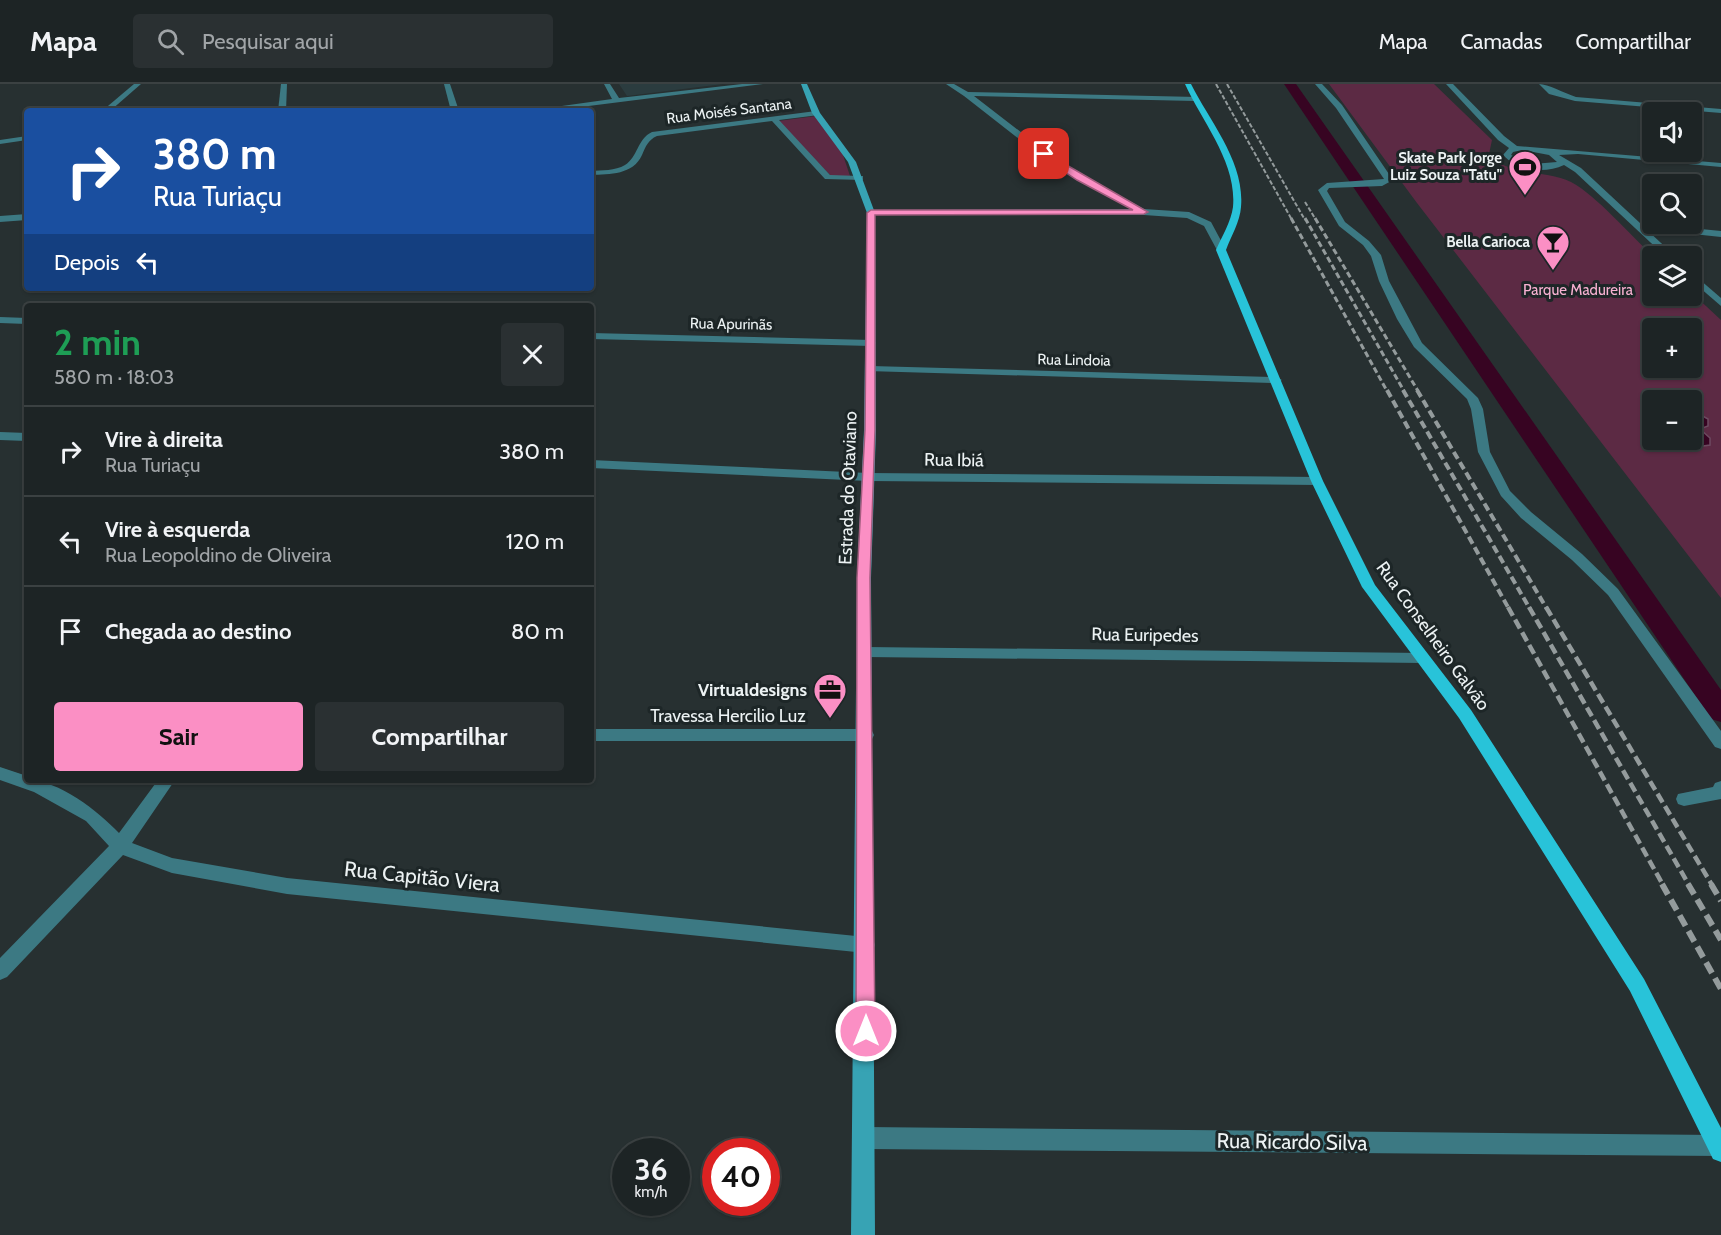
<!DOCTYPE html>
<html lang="pt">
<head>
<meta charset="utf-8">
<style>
	body { margin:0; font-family:Cabin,sans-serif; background:#2a3032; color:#f1f3f6; height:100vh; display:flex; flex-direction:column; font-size:22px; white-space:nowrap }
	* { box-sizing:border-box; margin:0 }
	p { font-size:20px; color:#a0a4a7 }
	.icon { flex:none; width:33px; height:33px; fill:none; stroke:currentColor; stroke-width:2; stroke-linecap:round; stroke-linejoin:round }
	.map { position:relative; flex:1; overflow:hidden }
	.side { position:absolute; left:24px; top:219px; width:570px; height:480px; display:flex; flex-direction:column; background:#1d2425; border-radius:6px; box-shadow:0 2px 4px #0004,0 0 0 2px #3b4142 }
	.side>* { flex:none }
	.guide { position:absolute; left:24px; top:24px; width:570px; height:183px; border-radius:6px; box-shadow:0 2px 4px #0004,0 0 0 2px #3b4142; background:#1a4fa0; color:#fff; overflow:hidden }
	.tools { position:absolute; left:1642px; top:18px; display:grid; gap:12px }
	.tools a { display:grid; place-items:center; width:60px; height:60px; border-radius:6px; background:#1d2425; box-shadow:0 2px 4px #0004,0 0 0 2px #3b4142; font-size:30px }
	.speed { position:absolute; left:612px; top:1054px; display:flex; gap:12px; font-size:30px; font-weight:700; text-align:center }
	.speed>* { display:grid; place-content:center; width:78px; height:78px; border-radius:50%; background:#1d2425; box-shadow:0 2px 4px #0004,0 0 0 2px #3b4142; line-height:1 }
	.speed small { font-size:15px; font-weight:400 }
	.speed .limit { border:9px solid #d22; background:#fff; color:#111 }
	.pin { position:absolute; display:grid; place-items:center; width:51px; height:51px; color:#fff; margin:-26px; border-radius:12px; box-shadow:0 3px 9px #0006 }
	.me { position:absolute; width:66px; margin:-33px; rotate:0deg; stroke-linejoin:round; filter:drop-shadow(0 0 4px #0008) }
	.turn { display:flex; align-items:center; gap:21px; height:126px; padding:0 30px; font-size:27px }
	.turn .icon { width:78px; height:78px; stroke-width:2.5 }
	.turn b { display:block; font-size:42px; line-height:51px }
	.then { display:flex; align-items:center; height:57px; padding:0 30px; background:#0003; gap:12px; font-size:22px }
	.round { display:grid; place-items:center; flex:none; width:63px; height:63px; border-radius:6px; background:#2a3032 }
	.headline { display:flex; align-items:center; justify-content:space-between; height:102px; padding:0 30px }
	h1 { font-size:36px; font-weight:800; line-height:45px; color:#1e9e55 }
	.primary-button { display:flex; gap:12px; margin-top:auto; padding:12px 30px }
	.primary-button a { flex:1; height:69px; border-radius:6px; background:#fb8fc4; color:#111; font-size:24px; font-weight:800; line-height:69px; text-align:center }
	.primary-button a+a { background:#2a3032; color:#f1f3f6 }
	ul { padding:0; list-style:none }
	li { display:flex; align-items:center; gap:18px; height:90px; padding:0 30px; border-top:2px solid #3b4142 }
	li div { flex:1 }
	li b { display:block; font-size:22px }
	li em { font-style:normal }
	header { display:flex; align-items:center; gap:36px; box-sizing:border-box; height:84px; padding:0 30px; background:#1d2425; border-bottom:2px solid #3b4142 }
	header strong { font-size:28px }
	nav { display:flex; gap:33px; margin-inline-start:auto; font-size:21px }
	.search { width:420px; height:54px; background:#2a3032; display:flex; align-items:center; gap:15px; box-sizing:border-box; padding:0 21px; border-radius:6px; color:#a0a4a7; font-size:22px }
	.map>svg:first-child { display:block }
	.built { fill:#2b3c3f }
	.green { fill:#5c2a44; fill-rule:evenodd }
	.water { fill:#370422; stroke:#6d4b61; stroke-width:1.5 }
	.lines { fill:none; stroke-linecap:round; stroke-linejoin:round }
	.canal { fill:#370422; fill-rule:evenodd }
	.street { fill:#3c7983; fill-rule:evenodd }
	.secondary { fill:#37a3b4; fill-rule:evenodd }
	.primary { fill:#28c3d9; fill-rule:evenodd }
	.rail-far4 { stroke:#949b9c; stroke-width:2; stroke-dasharray:4.5 2; stroke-linecap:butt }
	.rail-far3 { stroke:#949b9c; stroke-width:3; stroke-dasharray:6 3; stroke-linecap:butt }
	.rail-far2 { stroke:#949b9c; stroke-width:4; stroke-dasharray:8 4; stroke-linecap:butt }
	.rail-far1 { stroke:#949b9c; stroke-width:4.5; stroke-dasharray:10 4.5; stroke-linecap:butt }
	.rail { stroke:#949b9c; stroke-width:6; stroke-dasharray:12 6; stroke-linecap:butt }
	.route { fill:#fb8fc4; stroke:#a35d7f; stroke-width:1.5 }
	.labels { text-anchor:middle; stroke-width:6; stroke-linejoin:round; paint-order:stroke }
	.far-street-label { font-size:15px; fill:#ecf2f3; stroke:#1d2627 }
	.far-poi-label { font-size:15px; font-weight:bold; fill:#ecf2f3; stroke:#1d2627; text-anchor:end }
	.far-park-label { font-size:15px; fill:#f8b1d2; stroke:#1d2627 }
	.street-label { font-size:18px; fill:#ecf2f3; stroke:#1d2627 }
	.poi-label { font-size:18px; font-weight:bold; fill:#ecf2f3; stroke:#1d2627; text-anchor:end }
	.near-street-label { font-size:21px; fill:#ecf2f3; stroke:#1d2627 }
</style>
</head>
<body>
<header>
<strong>Mapa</strong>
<div class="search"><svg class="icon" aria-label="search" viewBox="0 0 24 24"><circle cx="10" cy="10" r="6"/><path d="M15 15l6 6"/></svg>Pesquisar aqui</div>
<nav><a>Mapa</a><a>Camadas</a><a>Compartilhar</a></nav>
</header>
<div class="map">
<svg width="1721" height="1151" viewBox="0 0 1721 1151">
	<rect width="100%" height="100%" fill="#273031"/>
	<polygon class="built" points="619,0 723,0 627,12"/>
	<g class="green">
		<path d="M1329,0H1434L1492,56L1489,70C1506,92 1547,86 1571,98C1596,111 1631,152 1653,172V212H1692V209L1721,236V514L1417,119ZM1653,244H1692V284H1653ZM1653,316H1692V356H1653Z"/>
		<polygon points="816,32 842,68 850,92 832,93 778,37"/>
	</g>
	<polygon class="water" points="1692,326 1708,335 1708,342 1700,345 1710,354 1710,361 1689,364 1664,356 1692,356"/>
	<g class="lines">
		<polygon class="canal" points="1284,0 1296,0 1721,606 1721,638 1711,635"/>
		<g class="street">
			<polygon points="134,0 141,0 110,27 102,27"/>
			<polygon points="281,0 287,0 286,27 278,27"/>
			<polygon points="444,0 450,0 459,27 451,27"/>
			<polygon points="604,0 610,0 619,14 742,0 763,0 549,27 526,27 612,15"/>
			<polygon points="946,0 954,0 968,8 1198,13 1195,17 974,12 1061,79 1144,125 1189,128 1211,138 1226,166 1218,168 1204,142 1187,134 1144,131 868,131 867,129 871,126 1132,125 1055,83 964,12"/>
			<polygon points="1315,0 1322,0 1342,21 1393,96 1382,102 1329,104 1327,107 1345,138 1369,157 1381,171 1389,197 1422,259 1478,314 1483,325 1490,368 1510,407 1531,428 1582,470 1618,505 1721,647 1721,665 1715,663 1608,511 1572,476 1521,434 1501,412 1478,368 1471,325 1467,315 1414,263 1397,235 1379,197 1371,172 1363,161 1339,142 1318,106 1327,99 1384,95 1336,24"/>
			<path d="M1446,0H1453L1504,52L1517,62L1721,79V83L1578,70L1559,71L1581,84L1640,139L1721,147V153L1646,145L1675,172H1665L1575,88L1564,81C1545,90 1518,87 1503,71L1509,64L1498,56ZM1522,66L1549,71L1557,78L1533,80L1511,71L1513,68Z"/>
			<path d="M1539,0C1548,0 1564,9 1576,13L1721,25V29L1575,17L1549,10Z"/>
			<path d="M816,27L819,31L779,36L830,91L860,92H863V96L825,95L772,37L657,52C648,56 646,62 642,71C633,91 610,90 591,91V87C602,86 615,87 625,81C638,73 637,55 652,48Z"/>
			<polygon points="27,52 27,56 0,60 0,56"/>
			<polygon points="27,130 27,136 0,138 0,132"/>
			<polygon points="1692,189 1721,214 1721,222 1692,197"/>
			<polygon points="0,233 27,234 27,240 0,239"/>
			<polygon points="591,249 871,256 876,259 871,262 591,255"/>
			<polygon points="871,282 1276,293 1282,296 1276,299 867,287 866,285"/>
			<polygon points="0,348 27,349 27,357 0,356"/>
			<polygon points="591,376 868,389 1317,393 1323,397 1317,401 868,397 591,384"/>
			<polygon points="866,563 1423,569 1430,574 1423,579 866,573 859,568"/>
			<polygon points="591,645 866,645 872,647 874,651 872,655 866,657 591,657"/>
			<path d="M0,683L27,692V696C59,696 98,727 119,749L158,696H175L132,759L172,774L287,794L866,853L873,855L875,861L873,867L866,869L287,810L172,789L123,771L7,893L0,896V874L109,762L86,737L34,708L0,696Z"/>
			<polygon points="1721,697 1721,715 1684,722 1678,720 1676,715 1678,710 1713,703 1715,699"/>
			<polygon points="865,1043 1718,1051 1721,1052 1721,1072 865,1065 857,1062 854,1054 857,1046"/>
		</g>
		<polygon class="secondary" points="801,0 807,0 820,29 856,78 875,129 876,346 871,494 875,1151 851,1151 857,494 864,346 867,129 848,78 812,29"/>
		<path class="primary" d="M1185,0H1191C1210,38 1245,78 1241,123C1240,138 1231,152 1226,166L1323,397L1375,501L1471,626L1644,895L1721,1044V1078L1713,1075L1630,907L1459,634L1362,503L1311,397L1216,166C1222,152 1231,138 1233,123C1237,78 1202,38 1185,0Z"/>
		<g class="rail-far4">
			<polyline points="1216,0 1292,136"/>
			<polyline points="1227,0 1305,136"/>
			<polyline points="1305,118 1316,136"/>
		</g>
		<g class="rail-far3">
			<polyline points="1291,134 1387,307"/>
			<polyline points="1305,134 1404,307"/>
			<polyline points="1315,134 1418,307"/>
		</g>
		<g class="rail-far2">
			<polyline points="1387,306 1509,525"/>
			<polyline points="1403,306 1530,525"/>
			<polyline points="1417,306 1547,525"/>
		</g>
		<g class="rail-far1">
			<polyline points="1508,523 1663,801"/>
			<polyline points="1529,523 1689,801"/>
			<polyline points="1546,523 1712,801"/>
		</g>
		<g class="rail">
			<polyline points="1662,800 1721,905"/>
			<polyline points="1688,800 1721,856"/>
			<polyline points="1711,800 1721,817"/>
		</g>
	</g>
	<polygon class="route" points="1044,68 1148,128 1144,130 875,131 875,346 870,494 875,947 872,953 866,956 859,953 856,947 857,494 865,346 867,129 871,126 1133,126 1077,96 1041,72"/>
	<defs>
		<symbol id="stadium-pin" viewBox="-11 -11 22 30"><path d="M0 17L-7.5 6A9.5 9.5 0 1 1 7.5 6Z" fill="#fb8fc4" stroke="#1d2627"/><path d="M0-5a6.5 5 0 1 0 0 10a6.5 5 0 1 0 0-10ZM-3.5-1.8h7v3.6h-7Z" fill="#111"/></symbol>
		<symbol id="bar-pin" viewBox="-11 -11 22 30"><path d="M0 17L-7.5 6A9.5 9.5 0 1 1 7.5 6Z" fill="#fb8fc4" stroke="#1d2627"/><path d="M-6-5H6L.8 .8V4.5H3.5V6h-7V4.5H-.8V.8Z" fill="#111"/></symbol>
		<symbol id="office-pin" viewBox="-11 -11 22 30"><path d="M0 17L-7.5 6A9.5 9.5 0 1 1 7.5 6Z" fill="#fb8fc4" stroke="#1d2627"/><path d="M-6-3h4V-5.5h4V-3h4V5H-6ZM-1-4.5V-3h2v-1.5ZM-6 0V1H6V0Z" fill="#111"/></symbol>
	</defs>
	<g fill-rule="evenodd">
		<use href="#stadium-pin" x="1506" y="64" width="38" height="52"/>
		<use href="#bar-pin" x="1534" y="139" width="38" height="52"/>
		<use href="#office-pin" x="811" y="587" width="38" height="52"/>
	</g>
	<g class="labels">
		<g class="far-street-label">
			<text transform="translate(729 27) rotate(-7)" y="5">Rua Moisés Santana</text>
			<text transform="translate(731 240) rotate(1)" y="5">Rua Apurinãs</text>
			<text transform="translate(1074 276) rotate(1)" y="5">Rua Lindoia</text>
		</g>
		<g class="far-poi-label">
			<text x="1502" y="79">Skate Park Jorge<tspan x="1502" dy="17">Luiz Souza "Tatu"</tspan></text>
			<text x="1530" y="163">Bella Carioca</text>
		</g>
		<g class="far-park-label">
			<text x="1578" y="211">Parque Madureira</text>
		</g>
		<g class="street-label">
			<text transform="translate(954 376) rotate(1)" y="6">Rua Ibiá</text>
			<text transform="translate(848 404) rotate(-88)" y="6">Estrada do Otaviano</text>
			<text transform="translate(1145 551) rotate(1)" y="6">Rua Euripedes</text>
			<text transform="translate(1433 552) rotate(54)" y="6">Rua Conselheiro Galvão</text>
			<text x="728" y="638">Travessa Hercilio Luz</text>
		</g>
		<g class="poi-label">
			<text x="807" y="612">Virtualdesigns</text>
		</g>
		<g class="near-street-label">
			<text transform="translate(422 793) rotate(6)" y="7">Rua Capitão Viera</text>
			<text transform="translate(1292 1058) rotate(1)" y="7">Rua Ricardo Silva</text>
		</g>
	</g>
</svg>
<div class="tools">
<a><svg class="icon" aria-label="sound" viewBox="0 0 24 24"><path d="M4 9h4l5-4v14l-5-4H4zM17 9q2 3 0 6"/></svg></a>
<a><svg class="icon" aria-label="search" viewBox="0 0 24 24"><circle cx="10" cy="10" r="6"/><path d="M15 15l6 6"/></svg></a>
<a><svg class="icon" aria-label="layers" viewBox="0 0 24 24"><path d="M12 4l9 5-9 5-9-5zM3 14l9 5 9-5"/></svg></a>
<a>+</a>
<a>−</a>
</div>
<div class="speed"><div>36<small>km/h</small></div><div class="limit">40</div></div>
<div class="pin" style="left:1044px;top:70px;background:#d93025"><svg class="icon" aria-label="arrive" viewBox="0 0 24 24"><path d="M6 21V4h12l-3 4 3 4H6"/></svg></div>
<svg class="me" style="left:866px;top:947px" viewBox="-20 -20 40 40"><circle r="17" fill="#fb8fc4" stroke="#fff" stroke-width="3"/><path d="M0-11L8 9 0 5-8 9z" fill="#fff"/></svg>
<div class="guide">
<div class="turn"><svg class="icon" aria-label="right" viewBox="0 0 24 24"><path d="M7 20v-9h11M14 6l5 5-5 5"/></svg><div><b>380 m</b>Rua Turiaçu</div></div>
<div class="then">Depois<svg class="icon" aria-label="left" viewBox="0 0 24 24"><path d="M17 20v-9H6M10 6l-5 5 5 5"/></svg></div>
</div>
<section class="side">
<div class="headline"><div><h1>2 min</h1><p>580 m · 18:03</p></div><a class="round"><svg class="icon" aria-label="close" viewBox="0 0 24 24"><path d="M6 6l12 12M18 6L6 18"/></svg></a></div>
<ul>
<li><svg class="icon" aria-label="right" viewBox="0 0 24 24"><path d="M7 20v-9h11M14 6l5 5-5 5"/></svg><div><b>Vire à direita</b><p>Rua Turiaçu</p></div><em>380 m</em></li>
<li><svg class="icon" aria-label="left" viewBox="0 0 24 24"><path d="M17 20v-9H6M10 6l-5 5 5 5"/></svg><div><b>Vire à esquerda</b><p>Rua Leopoldino de Oliveira</p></div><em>120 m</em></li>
<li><svg class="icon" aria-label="arrive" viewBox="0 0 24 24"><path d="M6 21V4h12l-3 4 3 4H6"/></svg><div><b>Chegada ao destino</b></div><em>80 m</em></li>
</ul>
<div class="primary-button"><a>Sair</a><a>Compartilhar</a></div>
</section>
</div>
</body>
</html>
